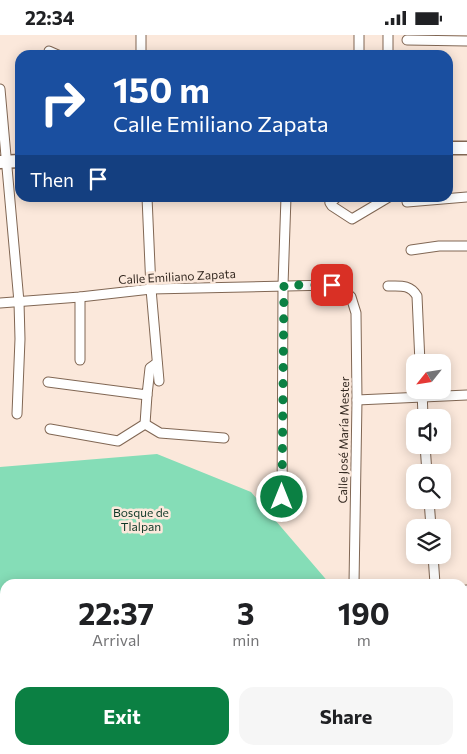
<!DOCTYPE html>
<html lang="en">
<head>
<meta charset="utf-8">
<style>
	body { margin:0; font-family:Commissioner,sans-serif; background:#f6f6f6; color:#202124; height:100vh; display:flex; flex-direction:column; font-size:19px; white-space:nowrap }
	* { box-sizing:border-box; margin:0 }
	p { font-size:16px; color:#757577 }
	.icon { flex:none; width:28px; height:28px; fill:none; stroke:currentColor; stroke-width:2; stroke-linecap:round; stroke-linejoin:round }
	.map { position:relative; flex:1; overflow:hidden }
	.drawer { position:absolute; left:0px; top:544px; width:468px; height:176px; display:flex; flex-direction:column; background:#fff; border-radius:15px 15px 0 0; box-shadow:0 2px 12px #0003 }
	.drawer>* { flex:none }
	.banner { position:absolute; left:15px; top:15px; width:438px; height:152px; border-radius:15px; box-shadow:0 2px 12px #0003; background:#1a4fa0; color:#fff; overflow:hidden }
	.needle { width:32px; rotate:240deg }
	.buttons { position:absolute; left:406px; top:319px; display:grid; gap:10px }
	.buttons a { display:grid; place-items:center; width:45px; height:45px; border-radius:10px; background:#fff; box-shadow:0 2px 12px #0003; font-size:25px }
	.pin { position:absolute; display:grid; place-items:center; width:42px; height:42px; color:#fff; margin:-21px; border-radius:10px; box-shadow:0 2px 8px #0006 }
	.me { position:absolute; width:55px; margin:-28px; rotate:0deg; stroke-linejoin:round; filter:drop-shadow(0 0 4px #0008) }
	.turn { display:flex; align-items:center; gap:18px; height:105px; padding:0 15px; font-size:22px }
	.turn .icon { width:65px; height:65px; stroke-width:2.5 }
	.turn b { display:block; font-size:35px; line-height:42px }
	.then { display:flex; align-items:center; height:48px; padding:0 15px; background:#0003; gap:10px; font-size:19px }
	.eta { display:flex; justify-content:space-evenly; align-items:center; height:85px; text-align:center }
	.eta b { font-size:30px; font-weight:700; line-height:35px }
	.cta { display:flex; gap:10px; margin-top:auto; padding:10px 15px }
	.cta a { flex:1; height:58px; border-radius:15px; background:#0b8043; color:#fff; font-size:20px; font-weight:700; line-height:58px; text-align:center }
	.cta a+a { background:#f6f6f6; color:#202124 }
	.status { display:flex; justify-content:space-between; align-items:center; height:35px; padding:0 25px; background:#fff; direction:ltr }
	.status svg { height:14px; fill:currentColor }
	.map>svg:first-child { display:block }
	.park { fill:#85ddb7 }
	.lines { fill:none; stroke-linecap:round; stroke-linejoin:round }
	.street-casing { stroke:#816754; stroke-width:11 }
	.secondary-casing { stroke:#816754; stroke-width:15 }
	.street { stroke:#fff; stroke-width:9 }
	.secondary { stroke:#fff; stroke-width:12 }
	.route { stroke:#0b8043; stroke-width:9; stroke-dasharray:0 16.2 }
	.labels { text-anchor:middle; stroke-width:5; stroke-linejoin:round; paint-order:stroke }
	.street-label { font-size:12px; fill:#342921; stroke:#fbe8db }
	.park-label { font-size:12px; fill:#0e3727; stroke:#fbe8db }
</style>
</head>
<body>
<div class="status"><b>22:34</b><svg viewBox="0 0 49 12"><path d="M0 12V9h3v3zM5 12V6h3v6zM10 12V3h3v9zM15 12V0h3v12zM26 1h20v11H26zM47 4h2v5h-2z"/></svg></div>
<div class="map">
<svg width="467" height="719" viewBox="0 0 467 719">
	<rect width="100%" height="100%" fill="#fbe8db"/>
	<polygon class="park" points="157,419 251,457 330,549 5,549 5,715 449,715 452,719 0,719 0,432"/>
	<g class="lines">
		<defs>
			<g id="street">
				<polyline points="141,0 141,20"/>
				<polyline points="359,0 359,20"/>
				<polyline points="388,0 388,20"/>
				<polyline points="407,5 467,6"/>
				<polyline points="49,16 58,20"/>
				<polyline points="0,54 19,267 20,304 17,379"/>
				<polyline points="147,162 151,254 159,346"/>
				<polyline points="337,162 330,168 332,171 352,184 389,162"/>
				<polyline points="407,167 467,162"/>
				<polyline points="411,215 439,211 467,211"/>
				<path d="M388,251C400,251 410,249 417,261L420,328"/>
				<polyline points="80,262 80,325"/>
				<polyline points="0,268 80,262 151,254 331,250 343,254 351,262 356,278 357,365 354,549"/>
				<polyline points="48,347 147,360 150,333 157,328"/>
				<polyline points="422,355 423,382"/>
				<polyline points="357,365 467,360"/>
				<polyline points="145,389 160,398 224,403"/>
				<polyline points="50,394 118,406 145,389 147,360"/>
				<polyline points="425,410 427,438"/>
				<polyline points="429,465 431,492"/>
				<polyline points="282,481 283,250 286,162"/>
				<polyline points="433,520 435,549"/>
				<polyline points="462,556 467,555"/>
			</g>
			<g id="secondary">
				<polyline points="448,113 467,113"/>
				<polyline points="0,127 20,126"/>
			</g>
		</defs>
		<use href="#street" class="street-casing"/>
		<use href="#secondary" class="secondary-casing"/>
		<use href="#street" class="street"/>
		<use href="#secondary" class="secondary"/>
	</g>
	<g class="lines">
		<polyline class="route" points="282,462 284,250 332,250"/>
	</g>
	<g class="labels">
		<g class="street-label">
			<text transform="translate(177 242) rotate(-3)" y="4">Calle Emiliano Zapata</text>
			<text transform="translate(344 405) rotate(-89)" y="4">Calle José María Mester</text>
		</g>
		<g class="park-label">
			<text x="141" y="482">Bosque de<tspan x="141" dy="14">Tlalpan</tspan></text>
		</g>
	</g>
</svg>
<div class="buttons">
<a><svg class="needle" viewBox="-14 -14 28 28"><path d="M0-13l5 13h-10z" fill="#e53935"/><path d="M0 13l5-13h-10z" fill="#757577"/></svg></a>
<a><svg class="icon" aria-label="sound" viewBox="0 0 24 24"><path d="M4 9h4l5-4v14l-5-4H4zM17 9q2 3 0 6"/></svg></a>
<a><svg class="icon" aria-label="search" viewBox="0 0 24 24"><circle cx="10" cy="10" r="6"/><path d="M15 15l6 6"/></svg></a>
<a><svg class="icon" aria-label="layers" viewBox="0 0 24 24"><path d="M12 4l9 5-9 5-9-5zM3 14l9 5 9-5"/></svg></a>
</div>
<div class="pin" style="left:332px;top:250px;background:#d93025"><svg class="icon" aria-label="arrive" viewBox="0 0 24 24"><path d="M6 21V4h12l-3 4 3 4H6"/></svg></div>
<svg class="me" style="left:282px;top:462px" viewBox="-20 -20 40 40"><circle r="17" fill="#0b8043" stroke="#fff" stroke-width="3"/><path d="M0-11L8 9 0 5-8 9z" fill="#fff"/></svg>
<div class="banner">
<div class="turn"><svg class="icon" aria-label="right" viewBox="0 0 24 24"><path d="M7 20v-9h11M14 6l5 5-5 5"/></svg><div><b>150 m</b>Calle Emiliano Zapata</div></div>
<div class="then">Then<svg class="icon" aria-label="arrive" viewBox="0 0 24 24"><path d="M6 21V4h12l-3 4 3 4H6"/></svg></div>
</div>
<section class="drawer">
<div class="eta">
<div><b>22:37</b><p>Arrival</p></div>
<div><b>3</b><p>min</p></div>
<div><b>190</b><p>m</p></div>
</div>
<div class="cta"><a>Exit</a><a>Share</a></div>
</section>
</div>
</body>
</html>
